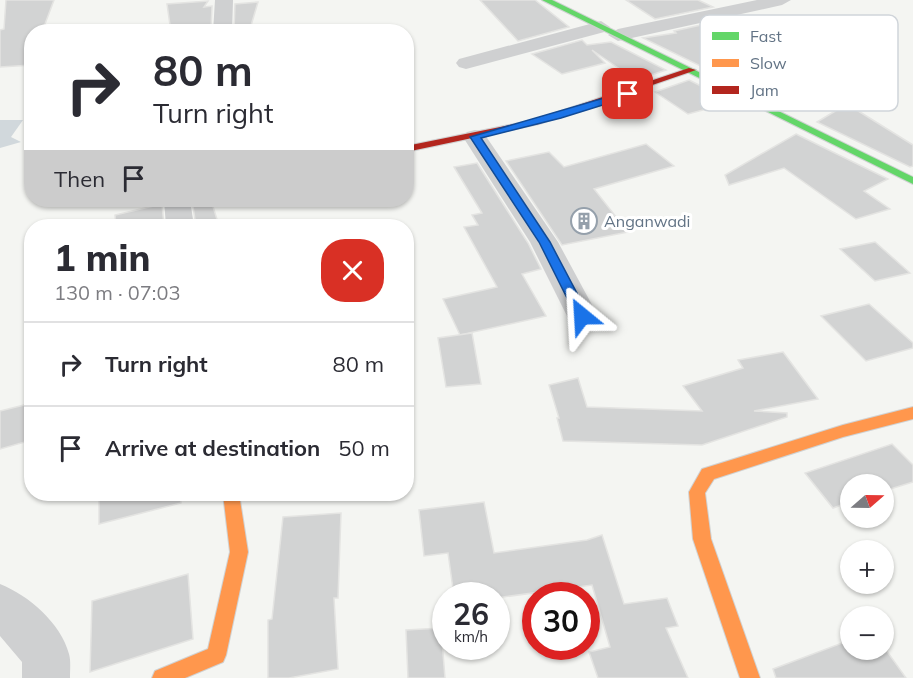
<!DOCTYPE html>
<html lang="en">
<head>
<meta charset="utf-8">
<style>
	body { margin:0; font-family:Mulish,sans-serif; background:#f2f2f3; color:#2b2b33; height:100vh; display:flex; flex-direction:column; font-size:22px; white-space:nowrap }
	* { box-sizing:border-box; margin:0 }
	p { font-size:20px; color:#7c7c81 }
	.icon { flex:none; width:33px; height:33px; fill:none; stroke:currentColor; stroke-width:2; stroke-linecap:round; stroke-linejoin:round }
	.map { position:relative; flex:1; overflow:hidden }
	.sheet { position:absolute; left:24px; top:219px; width:390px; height:282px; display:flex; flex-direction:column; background:#fff; border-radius:24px; box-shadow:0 2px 4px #0004 }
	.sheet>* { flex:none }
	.banner { position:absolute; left:24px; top:24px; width:390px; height:183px; border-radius:24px; box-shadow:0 2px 4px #0004; background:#fff; color:#2b2b33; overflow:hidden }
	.needle { width:39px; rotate:70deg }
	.controls { position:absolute; left:840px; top:474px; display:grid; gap:12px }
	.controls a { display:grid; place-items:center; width:54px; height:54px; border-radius:50%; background:#fff; box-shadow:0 2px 4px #0004; font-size:30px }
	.speed { position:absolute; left:432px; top:582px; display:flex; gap:12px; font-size:30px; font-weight:700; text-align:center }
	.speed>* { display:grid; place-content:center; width:78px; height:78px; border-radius:50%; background:#fff; box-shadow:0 2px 4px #0004; line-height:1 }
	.speed small { font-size:15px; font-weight:400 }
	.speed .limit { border:9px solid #d22; background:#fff; color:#111 }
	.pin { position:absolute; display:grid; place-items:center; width:51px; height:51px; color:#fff; margin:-26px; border-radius:12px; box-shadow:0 3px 9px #0006 }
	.me { position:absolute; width:66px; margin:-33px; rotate:333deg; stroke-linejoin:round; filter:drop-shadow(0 0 4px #0008) }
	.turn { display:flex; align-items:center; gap:21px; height:126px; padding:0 30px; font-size:27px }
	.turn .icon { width:78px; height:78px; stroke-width:2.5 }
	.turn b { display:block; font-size:42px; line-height:51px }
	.then { display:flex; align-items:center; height:57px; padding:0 30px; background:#0003; gap:12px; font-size:22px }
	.round { display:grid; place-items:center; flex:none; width:63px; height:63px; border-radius:24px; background:#f2f2f3 }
	.headline { display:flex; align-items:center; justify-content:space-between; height:102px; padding:0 30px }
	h1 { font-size:36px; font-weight:800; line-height:45px }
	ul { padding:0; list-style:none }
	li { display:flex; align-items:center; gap:18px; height:84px; padding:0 30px; border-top:2px solid #e1e1e2 }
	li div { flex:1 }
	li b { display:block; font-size:22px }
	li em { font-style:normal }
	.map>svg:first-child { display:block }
	.water { fill:#d1d8dc }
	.building { fill:#d2d3d3; stroke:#e4e4e2; stroke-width:1.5 }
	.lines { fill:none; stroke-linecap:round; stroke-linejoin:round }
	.fast-casing { stroke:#d0d2d3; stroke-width:2 }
	.slow-casing { stroke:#d0d2d3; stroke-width:2 }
	.jam-casing { stroke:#d0d2d3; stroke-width:2 }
	.street { fill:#cfd0d1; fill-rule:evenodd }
	.fast { fill:#63d668; fill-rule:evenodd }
	.slow { fill:#ff974d; fill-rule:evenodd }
	.jam { fill:#b3261e; fill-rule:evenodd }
	.route { fill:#1a73e8; stroke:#114b97; stroke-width:1.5 }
	.labels { text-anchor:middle; stroke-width:6; stroke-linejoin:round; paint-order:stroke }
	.poi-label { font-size:16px; fill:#627385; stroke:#fff; text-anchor:start }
	.key { fill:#fff; stroke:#d0d5da; stroke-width:1.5 }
	.key-label { font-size:16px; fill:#627385 }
</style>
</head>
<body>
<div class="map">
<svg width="913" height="678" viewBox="0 0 913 678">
	<rect width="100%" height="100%" fill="#f4f5f2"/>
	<polygon class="water" points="0,120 23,120 11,137 21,142 0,148"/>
	<g class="building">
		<polygon points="6,0 54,0 42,32 32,32 32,65 0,67 0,30 4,29"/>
		<polygon points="480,0 535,0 569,27 518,41"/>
		<polygon points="626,0 698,0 713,7 655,19"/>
		<polygon points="208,1 204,7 212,6 211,30 171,32 167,4"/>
		<polygon points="258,2 250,29 234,30 235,4"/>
		<polygon points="737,17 794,43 763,53 823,77 760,95 643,38 676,33 674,31"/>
		<polygon points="582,40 587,45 611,42 666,70 636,80 592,50 605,63 562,74 532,54"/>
		<polygon points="689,80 733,102 688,114 655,92"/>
		<polygon points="847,104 913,145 913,166 910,167 817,122"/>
		<polygon points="796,134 888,179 864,191 890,209 856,219 784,168 729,185 725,175"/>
		<polygon points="646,144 674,166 594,189 628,232 562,245 506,161 549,152 564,167"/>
		<polygon points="477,163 528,243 541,269 522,274 546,316 460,335 443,299 497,287 464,227 478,225 472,215 482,213 454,167"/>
		<polygon points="192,200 211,200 219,226 196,226"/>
		<polygon points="162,204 164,226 116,226 115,215"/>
		<polygon points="875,242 910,273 875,281 840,249"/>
		<polygon points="869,304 913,343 913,348 866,361 821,316"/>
		<polygon points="472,333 481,384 446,387 438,338"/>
		<polygon points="783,352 818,399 754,411 787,413 787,417 702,445 563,441 557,418 559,418 549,385 578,378 587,407 702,411 683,386 743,368 738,360"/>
		<polygon points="32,403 32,440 0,449 0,411"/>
		<polygon points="892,444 913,465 913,482 884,491 884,484 850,484 850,502 833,508 805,473"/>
		<polygon points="99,494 180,494 181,503 99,524"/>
		<polygon points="484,502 494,553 587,540 602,535 624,604 667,598 678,626 666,628 688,678 598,678 589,652 610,647 592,585 496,598 496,596 454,596 448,553 424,556 419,510"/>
		<polygon points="341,513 338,598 334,598 338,669 289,678 268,678 268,620 272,619 283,517"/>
		<polygon points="188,574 193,639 90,672 92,601"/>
		<polygon points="441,628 445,678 408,678 406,630"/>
		<polygon points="850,640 850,650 884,650 884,647 906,678 776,678 773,669"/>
	</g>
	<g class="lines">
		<defs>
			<polygon id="fast" points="542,0 552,0 913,177 913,184"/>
			<g id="slow">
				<polygon points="913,407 913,419 843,437 714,479 705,493 711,539 760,678 740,678 693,539 689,492 702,469 843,425"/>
				<polygon points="223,494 239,494 248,552 226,655 223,662 185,678 152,678 155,671 208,649 230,552"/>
			</g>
			<polygon id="jam" points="689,68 696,70 539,124 406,152 406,146 534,120"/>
		</defs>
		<use href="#fast" class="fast-casing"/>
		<use href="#slow" class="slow-casing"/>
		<use href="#jam" class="jam-casing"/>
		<g class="street">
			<polygon points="215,0 233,0 232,32 213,32"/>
			<polygon points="757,0 791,0 782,5 618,41 608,35 618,29"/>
			<polygon points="601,21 610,27 608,31 466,69 459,67 456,63 459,59"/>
			<polygon points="475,130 483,132 558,242 598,316 593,324 582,327 571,324 530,242 463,137 467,132"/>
			<polygon points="164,200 190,200 194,226 166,226"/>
			<path d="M0,584C28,595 61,623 69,654C71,661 70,670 70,678H22V662L0,636Z"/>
		</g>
		<use href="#fast" class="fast"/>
		<use href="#slow" class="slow"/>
		<use href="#jam" class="jam"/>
	</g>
	<polygon class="route" points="628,91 633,94 632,96 561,118 481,138 550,242 589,316 582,321 576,316 539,242 470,137"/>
	<defs>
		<symbol id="building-ring" viewBox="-11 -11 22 22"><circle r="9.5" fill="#fff" stroke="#95a0ab" stroke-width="1.5"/><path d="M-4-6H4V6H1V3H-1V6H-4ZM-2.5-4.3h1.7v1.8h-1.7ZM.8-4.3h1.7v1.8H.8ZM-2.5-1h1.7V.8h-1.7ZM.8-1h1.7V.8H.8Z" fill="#95a0ab"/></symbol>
	</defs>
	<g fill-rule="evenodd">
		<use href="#building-ring" x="569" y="206" width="30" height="30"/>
	</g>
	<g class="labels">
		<g class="poi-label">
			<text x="604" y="227">Anganwadi</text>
		</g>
	</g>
	<rect x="700" y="15" width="198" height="96" rx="9" class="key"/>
	<rect x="712" y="32" width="27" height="8" fill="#63d668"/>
	<rect x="712" y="59" width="27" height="8" fill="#ff974d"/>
	<rect x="712" y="86" width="27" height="8" fill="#b3261e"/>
	<g class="key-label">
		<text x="750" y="42">Fast</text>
		<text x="750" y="69">Slow</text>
		<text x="750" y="96">Jam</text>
	</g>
</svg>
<div class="controls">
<a><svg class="needle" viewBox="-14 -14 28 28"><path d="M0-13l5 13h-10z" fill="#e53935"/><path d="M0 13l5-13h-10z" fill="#7c7c81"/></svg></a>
<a>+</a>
<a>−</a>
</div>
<div class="speed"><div>26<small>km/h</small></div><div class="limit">30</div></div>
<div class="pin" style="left:628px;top:94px;background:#d93025"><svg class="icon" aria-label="arrive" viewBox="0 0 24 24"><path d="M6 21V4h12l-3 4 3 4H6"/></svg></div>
<svg class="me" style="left:582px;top:316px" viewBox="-20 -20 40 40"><path d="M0-17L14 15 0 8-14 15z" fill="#1a73e8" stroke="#fff" stroke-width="4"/></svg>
<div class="banner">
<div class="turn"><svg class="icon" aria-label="right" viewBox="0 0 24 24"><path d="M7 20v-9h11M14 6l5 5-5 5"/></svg><div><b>80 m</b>Turn right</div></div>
<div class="then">Then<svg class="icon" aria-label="arrive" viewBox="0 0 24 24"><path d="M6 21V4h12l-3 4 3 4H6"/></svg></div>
</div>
<section class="sheet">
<div class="headline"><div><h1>1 min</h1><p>130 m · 07:03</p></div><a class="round" style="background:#d93025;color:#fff"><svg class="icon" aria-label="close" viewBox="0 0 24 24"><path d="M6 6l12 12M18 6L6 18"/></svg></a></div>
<ul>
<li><svg class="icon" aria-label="right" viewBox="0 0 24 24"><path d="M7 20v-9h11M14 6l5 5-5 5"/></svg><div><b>Turn right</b></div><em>80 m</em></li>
<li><svg class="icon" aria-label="arrive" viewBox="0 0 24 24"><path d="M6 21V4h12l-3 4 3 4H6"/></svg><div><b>Arrive at destination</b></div><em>50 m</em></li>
</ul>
</section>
</div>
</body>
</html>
